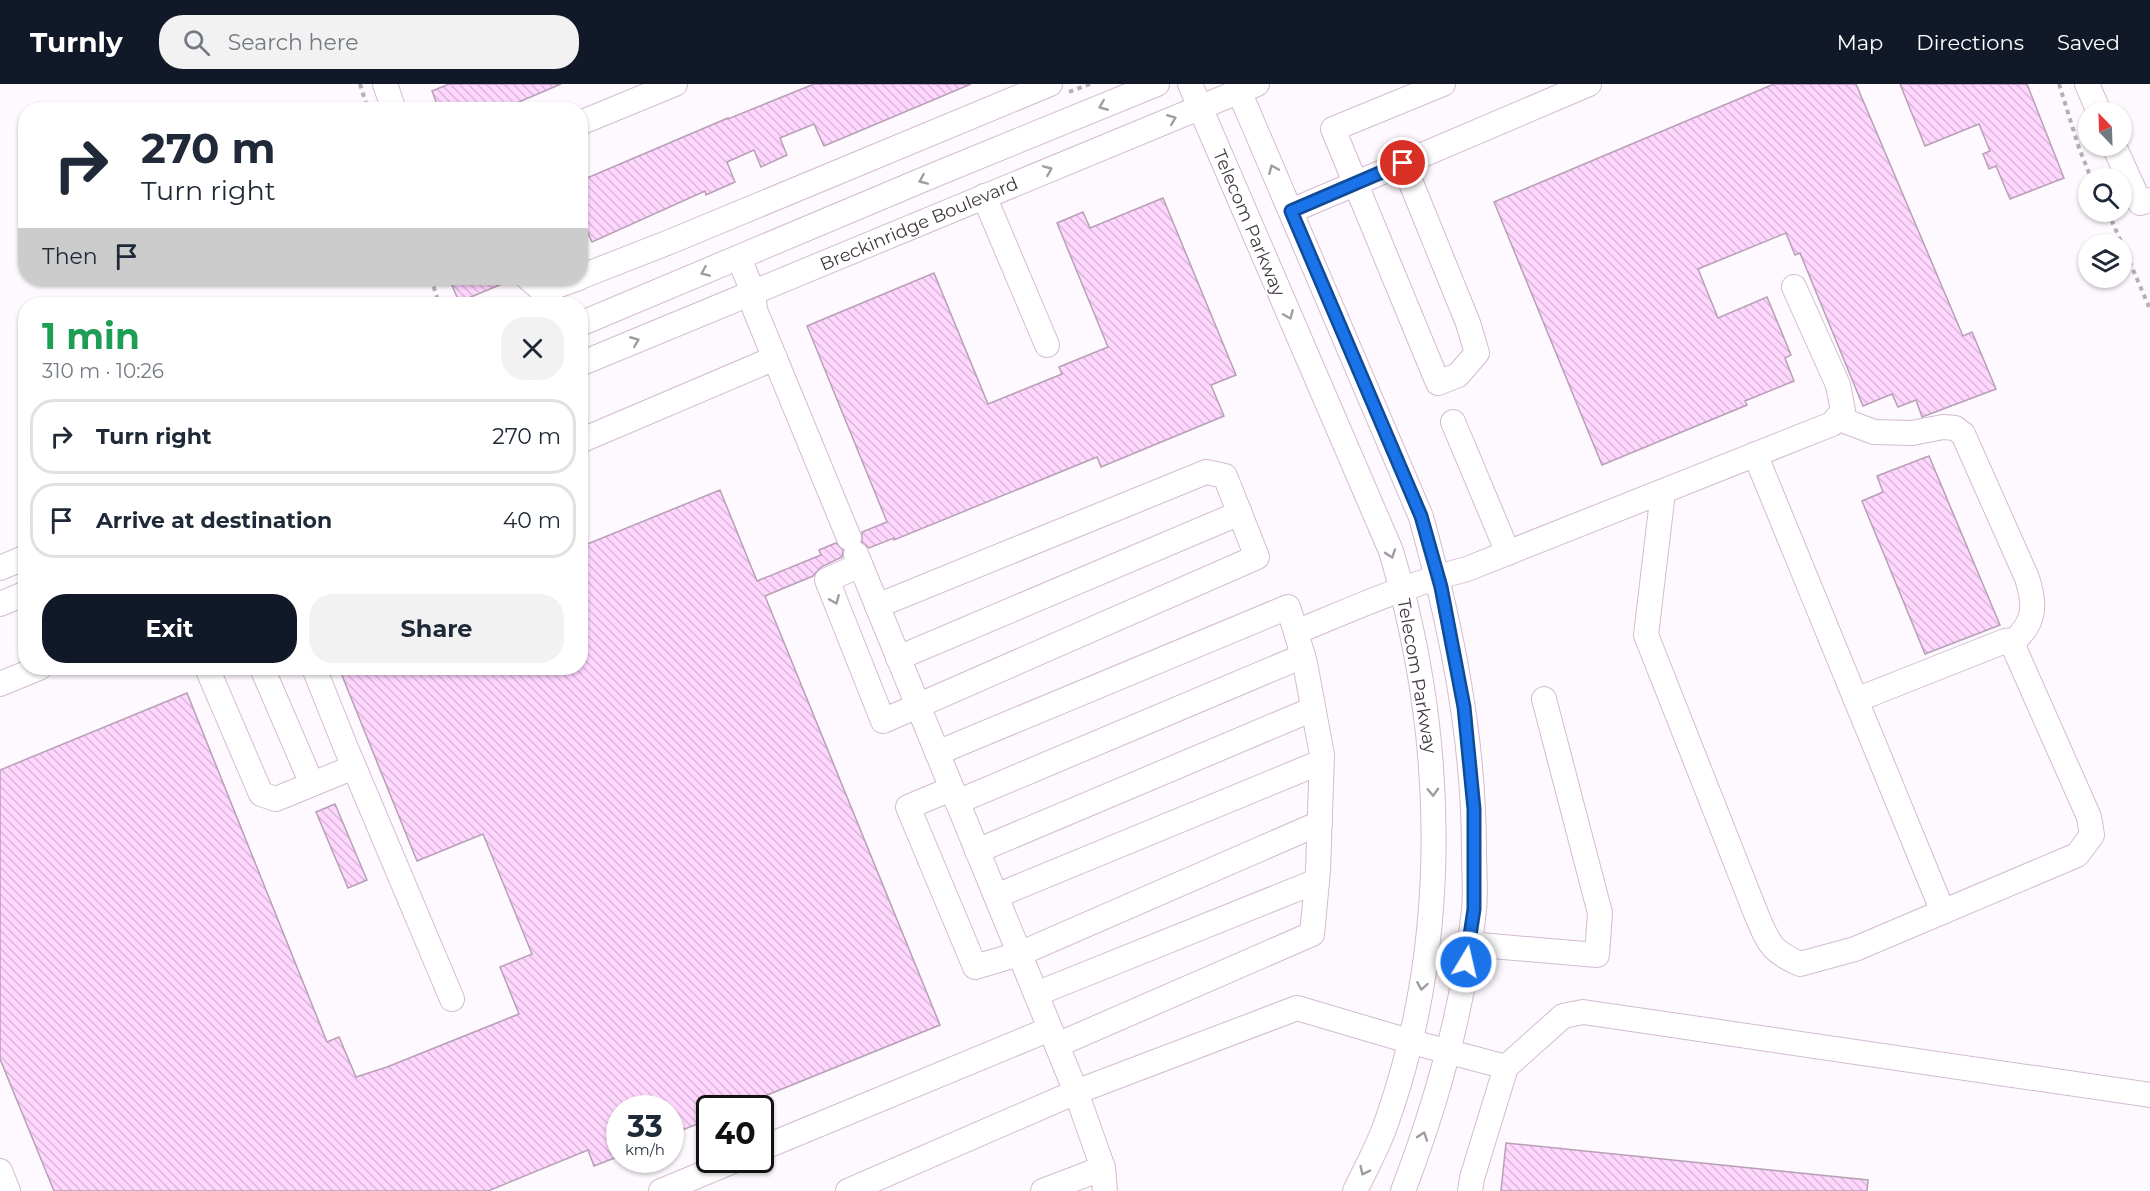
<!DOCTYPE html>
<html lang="en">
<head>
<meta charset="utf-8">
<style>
	body { margin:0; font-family:Montserrat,sans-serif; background:#f2f2f3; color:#1f2937; height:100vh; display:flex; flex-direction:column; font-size:22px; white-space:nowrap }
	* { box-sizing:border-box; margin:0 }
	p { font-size:20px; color:#747a83 }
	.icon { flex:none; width:33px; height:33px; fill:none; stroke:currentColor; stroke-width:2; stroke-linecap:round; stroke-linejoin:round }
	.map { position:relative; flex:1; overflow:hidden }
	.side { position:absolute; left:18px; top:213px; width:570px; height:378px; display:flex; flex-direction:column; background:#fff; border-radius:24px; box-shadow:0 2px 4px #0004 }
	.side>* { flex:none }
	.banner { position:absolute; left:18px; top:18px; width:570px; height:183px; border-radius:24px; box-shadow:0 2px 4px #0004; background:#fff; color:#1f2937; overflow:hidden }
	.needle { width:39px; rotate:337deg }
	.fabs { position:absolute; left:2078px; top:18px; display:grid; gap:12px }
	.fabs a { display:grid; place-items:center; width:54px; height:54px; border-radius:50%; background:#fff; box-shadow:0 2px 4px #0004; font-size:30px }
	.speed { position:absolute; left:606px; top:1011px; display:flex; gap:12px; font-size:30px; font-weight:700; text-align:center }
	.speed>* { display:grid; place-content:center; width:78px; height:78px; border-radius:50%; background:#fff; box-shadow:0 2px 4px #0004; line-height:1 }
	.speed small { font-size:15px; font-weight:400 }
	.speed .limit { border:3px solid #111; border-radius:9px; background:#fff; color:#111 }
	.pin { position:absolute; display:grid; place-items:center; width:51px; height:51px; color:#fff; margin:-26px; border:3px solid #fff; border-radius:50%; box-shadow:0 2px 6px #0007 }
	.me { position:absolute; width:66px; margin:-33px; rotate:9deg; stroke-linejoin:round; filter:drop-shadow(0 0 4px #0008) }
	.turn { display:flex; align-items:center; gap:21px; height:126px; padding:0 24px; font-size:27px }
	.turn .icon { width:78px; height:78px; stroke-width:2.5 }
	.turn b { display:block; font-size:42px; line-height:51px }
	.then { display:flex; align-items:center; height:57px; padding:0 24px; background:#0003; gap:12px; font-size:22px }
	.round { display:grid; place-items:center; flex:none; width:63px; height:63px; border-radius:24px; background:#f2f2f3 }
	.overview { display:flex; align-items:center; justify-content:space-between; height:102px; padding:0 24px }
	h1 { font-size:36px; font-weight:700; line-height:45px; color:#1e9e55 }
	.button { display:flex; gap:12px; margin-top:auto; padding:12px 24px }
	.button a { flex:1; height:69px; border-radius:24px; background:#111827; color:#fff; font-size:24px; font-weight:700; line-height:69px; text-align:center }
	.button a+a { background:#f2f2f3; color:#1f2937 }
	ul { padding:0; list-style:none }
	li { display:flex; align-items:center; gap:18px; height:75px; margin:0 12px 9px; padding:0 12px; border:3px solid #e0e1e3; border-radius:24px }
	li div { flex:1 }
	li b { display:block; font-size:22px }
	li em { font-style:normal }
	header { display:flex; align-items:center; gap:36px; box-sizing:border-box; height:84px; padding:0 30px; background:#111827; color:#fff }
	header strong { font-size:28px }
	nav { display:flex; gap:33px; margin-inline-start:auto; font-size:21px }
	.search { width:420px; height:54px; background:#f2f2f3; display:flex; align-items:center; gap:15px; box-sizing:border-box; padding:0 21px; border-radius:24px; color:#747a83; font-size:22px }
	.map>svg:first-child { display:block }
	.building { fill:url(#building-back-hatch); stroke:#b7a0b6; stroke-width:1.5 }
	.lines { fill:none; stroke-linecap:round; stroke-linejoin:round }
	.minor-casing { stroke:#d3bbd2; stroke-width:26 }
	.path { stroke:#b6afb6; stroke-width:4; stroke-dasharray:4.5 4.5; stroke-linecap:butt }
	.minor { stroke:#fff; stroke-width:24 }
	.oneway { stroke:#a09ca0 }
	.route-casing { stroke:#114b97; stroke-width:15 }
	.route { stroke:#1a73e8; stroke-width:10 }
	.labels { text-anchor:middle; stroke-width:4.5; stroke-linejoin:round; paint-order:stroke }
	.street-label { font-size:18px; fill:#413841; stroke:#fff }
</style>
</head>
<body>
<header>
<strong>Turnly</strong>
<div class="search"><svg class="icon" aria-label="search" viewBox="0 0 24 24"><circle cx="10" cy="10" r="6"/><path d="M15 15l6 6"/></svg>Search here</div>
<nav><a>Map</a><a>Directions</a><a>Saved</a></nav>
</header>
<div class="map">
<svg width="2150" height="1107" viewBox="0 0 2150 1107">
	<defs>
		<pattern id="building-back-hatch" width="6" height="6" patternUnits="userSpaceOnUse" patternTransform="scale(1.5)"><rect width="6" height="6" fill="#fed6fe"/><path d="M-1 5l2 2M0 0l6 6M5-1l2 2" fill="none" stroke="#dbb8db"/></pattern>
	</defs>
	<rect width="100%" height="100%" fill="#fef9fe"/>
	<g class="building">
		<polygon points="449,0 561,0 500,26 439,26 432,7"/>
		<polygon points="814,0 971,0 824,62 814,40 780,54 787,71 761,83 754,66 727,78 735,98 706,111 705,107 592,158 580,132 580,97 728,34 728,35"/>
		<polygon points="1774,0 1856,0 1963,252 1972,248 1996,305 1922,333 1916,316 1898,323 1892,310 1863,322 1800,169 1795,171 1786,149 1698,185 1718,234 1767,213 1791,271 1785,274 1794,297 1745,317 1747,321 1602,381 1494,118"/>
		<polygon points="1900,0 2027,0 2064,94 2010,115 1996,82 1989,85 1983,70 1990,67 1979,40 1925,62"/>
		<polygon points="1163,114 1236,291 1211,301 1224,332 1101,383 1097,373 894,456 894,454 869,464 862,458 862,448 887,438 807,242 934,189 988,320 1062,290 1059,283 1108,263 1057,139 1083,128 1090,144"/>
		<polygon points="449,194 514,194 514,195 459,218"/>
		<polygon points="1929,372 2000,541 1925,570 1862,417 1883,408 1877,392"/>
		<polygon points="720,406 757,497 821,471 819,466 836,459 843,466 842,473 821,483 813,492 765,512 940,941 735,1024 710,1024 710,1035 670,1051 670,1024 620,1024 620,1072 594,1082 588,1066 488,1107 54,1107 0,975 0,686 187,609 327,958 339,953 356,993 387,983 519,930 500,883 532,870 483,750 417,777 339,584 580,584 580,463"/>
		<polygon points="335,720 367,796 348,804 316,728"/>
		<polygon points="1506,1059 1868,1096 1867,1107 1501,1107"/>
	</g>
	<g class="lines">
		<defs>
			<g id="minor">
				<polyline points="385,0 394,26"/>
				<path d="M1190,0L1391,467C1446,651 1451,855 1387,1037C1379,1061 1366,1084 1355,1107"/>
				<path d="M1236,0L1421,433C1451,542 1474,653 1474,767C1474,787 1476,807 1474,826C1464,922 1437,1018 1403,1107"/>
				<polyline points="2087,0 2099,28"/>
				<polyline points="580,39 675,0"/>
				<polyline points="2114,62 2140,119 2150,116"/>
				<polyline points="1403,79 1468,239 1477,269 1458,291 1438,299 1333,45 1443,0"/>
				<polyline points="984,112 1047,261"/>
				<polyline points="1291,127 1589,0"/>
				<polyline points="739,174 753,208 755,226 849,454"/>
				<polyline points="580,193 672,157 1050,0"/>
				<polyline points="528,194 543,207 579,194"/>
				<polyline points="580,240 939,89 1157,0"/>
				<polyline points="580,280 1257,0"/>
				<polyline points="1453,338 1508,469"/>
				<polyline points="580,357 775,274"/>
				<polyline points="1755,370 1943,828"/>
				<path d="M1663,408L1646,551L1757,832C1769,860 1771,867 1800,880L1855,865L2077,771L2092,751L2089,733L2015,566V556C2036,537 2035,519 2027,494L1963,350L1955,344L1943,343L1912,349L1874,348L1837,334"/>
				<polyline points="856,470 1076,1008 1297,924 1412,958 1506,983 1563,932 1583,928 2150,1011"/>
				<polyline points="860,481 827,496 883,637 1257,473 1225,392 1206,388 877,522"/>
				<polyline points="0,484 26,473"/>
				<polyline points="0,520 26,509"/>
				<polyline points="898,574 1240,429"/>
				<polyline points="207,584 261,710 276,715 354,683"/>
				<polyline points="262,584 312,700"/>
				<polyline points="314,584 346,664 452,915"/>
				<polyline points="0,600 39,584"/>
				<polyline points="1856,616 2005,557 2015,556"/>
				<polyline points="937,669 1288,523 1296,548"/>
				<polyline points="951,705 908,723 975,883 1019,870 1320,739"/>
				<polyline points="957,718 1303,572"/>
				<polyline points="977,767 1313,625"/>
				<polyline points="996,812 1321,678"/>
				<polyline points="1468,860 1597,871 1600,829 1544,615"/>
				<polyline points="1036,910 1317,797"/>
				<path d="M1057,961L1312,850L1318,787L1322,671L1305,579L1296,548C1352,525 1408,500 1467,485L1832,340L1843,327L1838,301L1794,203"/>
				<polyline points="760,1065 1050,945"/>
				<polyline points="0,1087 8,1107"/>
				<polyline points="661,1107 736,1076"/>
				<polyline points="848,1107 1076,1008 1103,1084 1105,1107"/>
				<polyline points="1043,1107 1103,1084"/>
				<polyline points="1470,1107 1472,1094 1506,983"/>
			</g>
		</defs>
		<use href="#minor" class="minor-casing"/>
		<g class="path">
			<polyline points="360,0 368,26"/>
			<polyline points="2059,0 2079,64 2091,94"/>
			<polyline points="1069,8 1090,0"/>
			<polyline points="2108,128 2150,225"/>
			<polyline points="431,194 439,220"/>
		</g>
		<use href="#minor" class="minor"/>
	</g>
	<defs><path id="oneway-chevron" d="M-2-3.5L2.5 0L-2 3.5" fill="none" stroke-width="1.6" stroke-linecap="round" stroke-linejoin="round" transform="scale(1.5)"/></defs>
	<g class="oneway">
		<use href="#oneway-chevron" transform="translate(1103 22) rotate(158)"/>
		<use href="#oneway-chevron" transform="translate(1172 35) rotate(-22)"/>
		<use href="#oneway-chevron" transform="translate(1273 85) rotate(-113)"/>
		<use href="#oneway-chevron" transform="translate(1048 86) rotate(-23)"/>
		<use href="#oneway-chevron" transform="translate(923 96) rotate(157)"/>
		<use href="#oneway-chevron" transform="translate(705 188) rotate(157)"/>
		<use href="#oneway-chevron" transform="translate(1289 231) rotate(67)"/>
		<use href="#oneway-chevron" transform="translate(635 257) rotate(-22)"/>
		<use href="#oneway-chevron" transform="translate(1391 470) rotate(71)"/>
		<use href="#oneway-chevron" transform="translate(835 516) rotate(68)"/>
		<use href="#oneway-chevron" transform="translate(1433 708) rotate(88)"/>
		<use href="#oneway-chevron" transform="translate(1422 902) rotate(100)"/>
		<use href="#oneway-chevron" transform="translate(1423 1052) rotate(-71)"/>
		<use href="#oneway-chevron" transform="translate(1364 1087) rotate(116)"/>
	</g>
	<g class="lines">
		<defs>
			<polyline id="route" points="1403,79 1291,127 1421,432 1441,503 1464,623 1474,725 1474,825 1466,878"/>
		</defs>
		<use href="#route" class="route-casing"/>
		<use href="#route" class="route"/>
	</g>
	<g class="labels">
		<g class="street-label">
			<text transform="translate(1249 139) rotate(67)" y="6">Telecom Parkway</text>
			<text transform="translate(919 140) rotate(-23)" y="6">Breckinridge Boulevard</text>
			<text transform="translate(1417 592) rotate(80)" y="6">Telecom Parkway</text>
		</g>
	</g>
</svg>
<div class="fabs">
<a><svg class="needle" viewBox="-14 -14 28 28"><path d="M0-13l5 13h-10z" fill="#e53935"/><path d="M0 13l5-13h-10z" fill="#747a83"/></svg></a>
<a><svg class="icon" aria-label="search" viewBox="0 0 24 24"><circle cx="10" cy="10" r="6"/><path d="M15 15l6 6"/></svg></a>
<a><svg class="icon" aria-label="layers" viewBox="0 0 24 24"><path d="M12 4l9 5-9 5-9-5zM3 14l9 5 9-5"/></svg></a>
</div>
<div class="speed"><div>33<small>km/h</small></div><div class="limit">40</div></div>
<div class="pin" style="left:1403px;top:79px;background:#d93025"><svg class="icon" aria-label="arrive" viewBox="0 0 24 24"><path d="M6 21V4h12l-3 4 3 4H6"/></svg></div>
<svg class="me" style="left:1466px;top:878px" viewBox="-20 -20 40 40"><circle r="17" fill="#1a73e8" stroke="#fff" stroke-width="3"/><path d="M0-11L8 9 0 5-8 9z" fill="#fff"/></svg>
<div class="banner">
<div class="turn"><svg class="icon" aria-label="right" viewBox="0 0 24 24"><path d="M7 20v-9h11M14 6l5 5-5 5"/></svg><div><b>270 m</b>Turn right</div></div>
<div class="then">Then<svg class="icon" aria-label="arrive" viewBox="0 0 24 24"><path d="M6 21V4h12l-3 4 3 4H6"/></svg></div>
</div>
<section class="side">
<div class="overview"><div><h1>1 min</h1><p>310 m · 10:26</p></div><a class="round"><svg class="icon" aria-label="close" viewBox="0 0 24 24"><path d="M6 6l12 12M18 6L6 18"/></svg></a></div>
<ul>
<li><svg class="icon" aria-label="right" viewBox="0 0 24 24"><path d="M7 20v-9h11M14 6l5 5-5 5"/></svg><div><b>Turn right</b></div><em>270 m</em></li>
<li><svg class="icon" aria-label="arrive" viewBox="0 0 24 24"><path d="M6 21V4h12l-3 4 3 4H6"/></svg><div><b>Arrive at destination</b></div><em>40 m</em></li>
</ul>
<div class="button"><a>Exit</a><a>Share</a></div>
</section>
</div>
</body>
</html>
